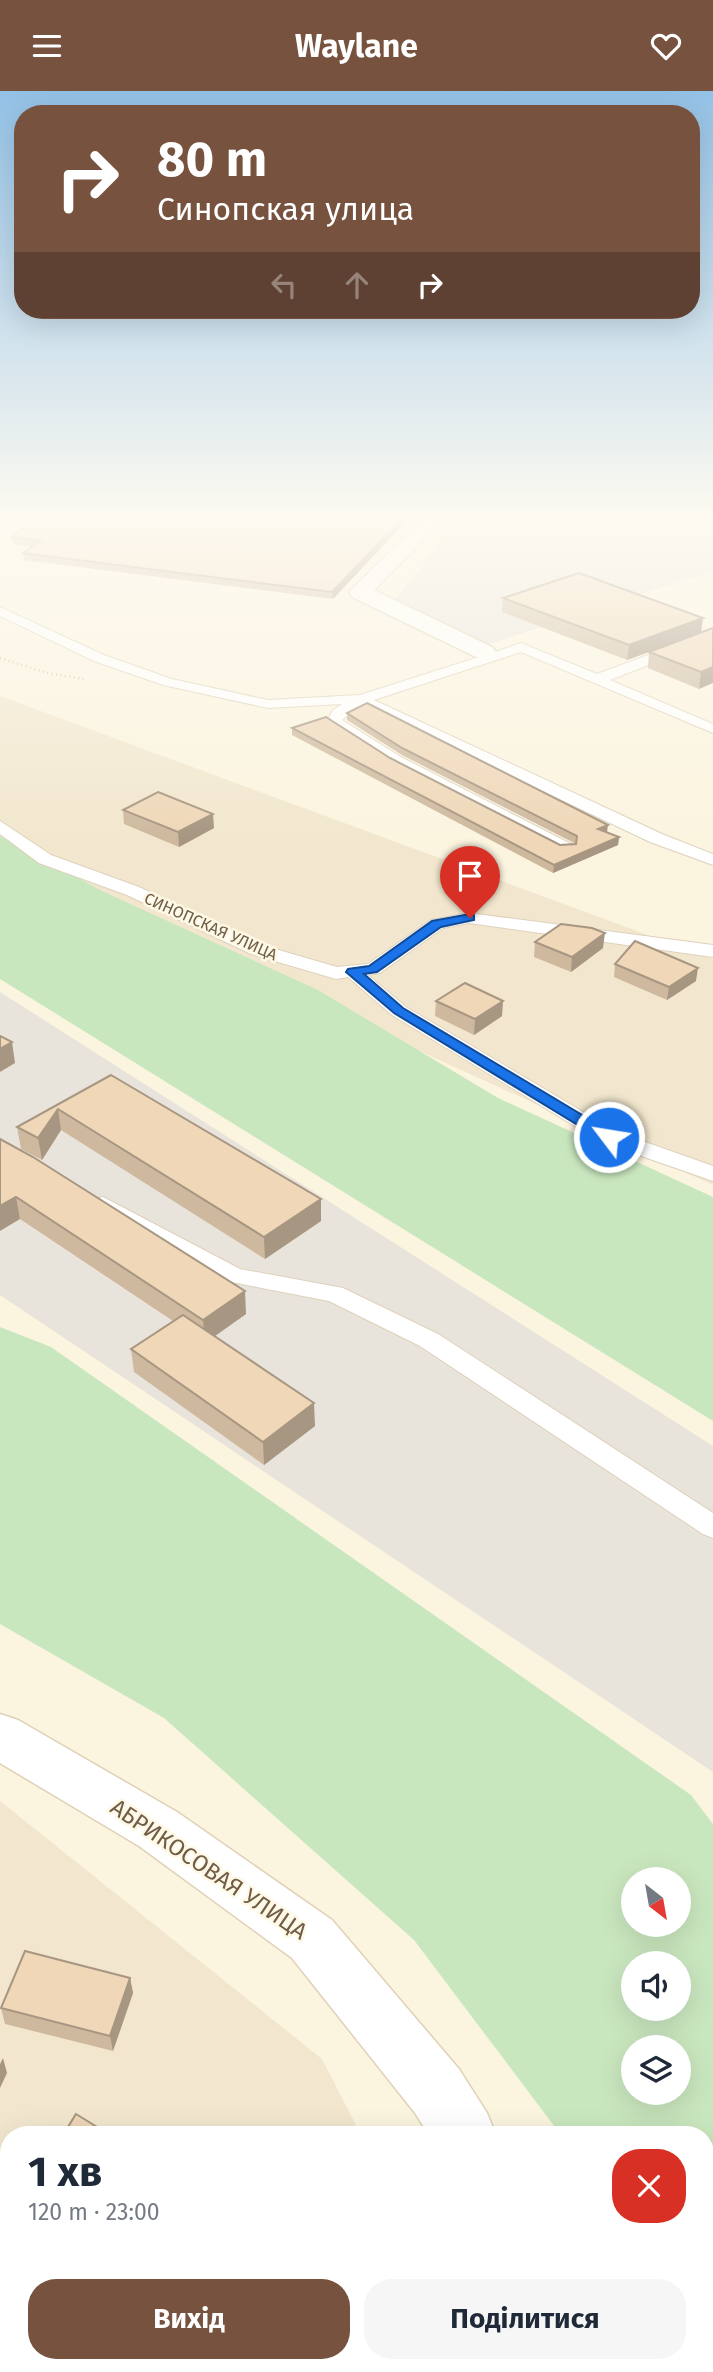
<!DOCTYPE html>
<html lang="uk">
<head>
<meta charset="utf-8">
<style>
	body { margin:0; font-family:"Fira Sans",sans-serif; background:#f6f6f7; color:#1f2937; height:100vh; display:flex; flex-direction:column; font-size:26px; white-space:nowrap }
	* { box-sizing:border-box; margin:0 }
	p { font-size:23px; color:#747a83 }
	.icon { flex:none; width:38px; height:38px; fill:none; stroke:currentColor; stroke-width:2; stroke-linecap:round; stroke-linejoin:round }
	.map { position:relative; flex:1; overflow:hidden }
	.details { position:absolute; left:0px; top:2035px; width:714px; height:247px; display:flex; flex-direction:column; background:#fff; border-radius:28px 28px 0 0; box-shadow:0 7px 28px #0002 }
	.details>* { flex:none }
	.hud { position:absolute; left:14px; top:14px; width:686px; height:214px; border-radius:28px; box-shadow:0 7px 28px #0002; background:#76523f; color:#fff; overflow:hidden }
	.needle { width:46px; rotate:149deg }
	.fabs { position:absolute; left:621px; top:1776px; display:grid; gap:14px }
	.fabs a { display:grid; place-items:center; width:70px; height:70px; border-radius:50%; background:#fff; box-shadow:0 7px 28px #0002; font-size:35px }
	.pin { position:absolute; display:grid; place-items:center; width:60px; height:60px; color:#fff; margin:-72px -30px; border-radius:50% 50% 50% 0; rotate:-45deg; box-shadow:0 0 7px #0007 }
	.pin .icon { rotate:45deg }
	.me { position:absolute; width:77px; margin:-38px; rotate:301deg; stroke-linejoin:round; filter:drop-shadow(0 0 5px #0008) }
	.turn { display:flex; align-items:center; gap:24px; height:147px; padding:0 28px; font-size:32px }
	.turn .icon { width:91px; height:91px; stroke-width:2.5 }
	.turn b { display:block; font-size:49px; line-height:60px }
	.lanes { display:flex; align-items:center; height:66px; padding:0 28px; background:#0003; justify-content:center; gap:35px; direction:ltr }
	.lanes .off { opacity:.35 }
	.round { display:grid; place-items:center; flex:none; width:74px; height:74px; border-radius:28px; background:#f6f6f7 }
	.overview { display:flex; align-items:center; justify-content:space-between; height:119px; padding:0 28px }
	h1 { font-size:42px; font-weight:700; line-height:52px }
	.cta { display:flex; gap:14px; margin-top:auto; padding:14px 28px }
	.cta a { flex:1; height:80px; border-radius:28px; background:#76523f; color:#fff; font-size:28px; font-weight:700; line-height:80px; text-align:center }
	.cta a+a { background:#f6f6f7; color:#1f2937 }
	header { display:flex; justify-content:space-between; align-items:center; height:91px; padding:0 28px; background:#76523f; color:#fff; font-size:32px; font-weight:700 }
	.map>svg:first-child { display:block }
	.residential { fill:#f2e7ce }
	.industrial { fill:#e9e4db }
	.green { fill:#c9e7bf; fill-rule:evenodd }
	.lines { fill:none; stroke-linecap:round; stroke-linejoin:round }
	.service-casing { stroke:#ded1bc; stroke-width:2 }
	.minor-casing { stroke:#ded1bc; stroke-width:3 }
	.secondary-casing { stroke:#e0d1b7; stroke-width:3 }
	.path { stroke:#d3ba9c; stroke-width:2.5; stroke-dasharray:1 3.5; stroke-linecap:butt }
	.service { fill:#fff; fill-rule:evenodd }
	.minor { fill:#fff; fill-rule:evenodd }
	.secondary { fill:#fff; fill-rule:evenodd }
	.wall { fill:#ceb99e }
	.shaded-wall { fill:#a79681 }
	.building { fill:#efd7b8; stroke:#a79681; stroke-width:2 }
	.route { fill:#1a73e8; stroke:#114b97; stroke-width:2 }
	.labels { text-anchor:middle; stroke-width:5; stroke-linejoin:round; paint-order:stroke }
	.far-street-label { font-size:16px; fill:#6f5d48; stroke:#fef8e5 }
	.near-street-label { font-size:23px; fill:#6f5d48; stroke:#fef8e5 }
</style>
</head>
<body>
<header><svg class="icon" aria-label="menu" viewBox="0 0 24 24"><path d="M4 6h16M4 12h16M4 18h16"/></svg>Waylane<svg class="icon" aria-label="heart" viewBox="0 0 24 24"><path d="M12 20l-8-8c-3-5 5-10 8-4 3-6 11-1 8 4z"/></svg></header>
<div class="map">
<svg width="713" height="2281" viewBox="0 0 713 2281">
	<rect width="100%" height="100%" fill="#fbf4df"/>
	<g class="residential">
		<polygon points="0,605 713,868 713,1094 146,835 0,744"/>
		<polygon points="0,1710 322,1968 361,2044 9,2044 9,2273 477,2273 481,2281 0,2281"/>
	</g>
	<g class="industrial">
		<polygon points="460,429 713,429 713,480 486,554 392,512"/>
		<polygon points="0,901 713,1355 713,1681 0,1204"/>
	</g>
	<g class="green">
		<polygon points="0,745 102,800 318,899 498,1007 713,1106 713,1330 0,888"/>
		<path d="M0,1236L51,1256L691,1704L713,1733V2281L705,2272V2044H561L414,1849L164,1627L0,1533ZM634,1788H679V1834H634ZM634,1872H679V1918H634ZM634,1956H679V2002H634Z"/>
	</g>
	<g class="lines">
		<defs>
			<g id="service">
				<polygon points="0,516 104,564 172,588 268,609 360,604 482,565 477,561 479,558 495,561 521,552 597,583 713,540 713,549 610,589 713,633 713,642 521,561 374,609 662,743 713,763 713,774 650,751 362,614 342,629 401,666 575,755 573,759 561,759 391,672 329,633 327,630 333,619 342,613 268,617 163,594 94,570 0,525"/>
				<polygon points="0,730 51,764 139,796 265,855 337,876 368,873 431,829 469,822 713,854 713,866 469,832 443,837 380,882 368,884 406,916 617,1041 713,1075 713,1090 601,1051 392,924 348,886 336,888 251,863 127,804 39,772 0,743"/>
				<polygon points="103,1106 240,1178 343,1197 438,1243 713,1422 713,1447 703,1443 420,1255 329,1210 226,1190 95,1118 92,1113 95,1108"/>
			</g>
			<polygon id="minor" points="422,429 443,429 374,499 492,556 496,561 492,566 476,566 352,506 349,501"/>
			<g id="secondary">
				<polygon points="0,1623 18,1629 177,1721 332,1829 459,1978 487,2022 496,2044 429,2044 415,2022 292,1867 139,1755 0,1672"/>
				<polygon points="561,2273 630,2273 633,2281 564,2281"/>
			</g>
		</defs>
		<use href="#service" class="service-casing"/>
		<use href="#minor" class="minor-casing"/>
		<use href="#secondary" class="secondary-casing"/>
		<polyline class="path" points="0,567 47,582 84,588"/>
		<use href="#service" class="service"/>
		<use href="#minor" class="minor"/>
		<use href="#secondary" class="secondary"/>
	</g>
	<g class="wall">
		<polygon points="407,429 333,508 24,469 23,462 32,456 13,453 12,446"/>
		<polygon points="503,507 701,541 713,537 699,598 648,577 649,561 673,552 627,569 502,521"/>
		<polygon points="347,622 619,746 618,754 553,782 292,644 292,637 390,667 560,754 576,753 402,664 347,629"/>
		<polygon points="123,719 214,737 179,756 124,733"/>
		<polygon points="535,851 603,857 571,881 534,866"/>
		<polygon points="615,873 696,890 667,909 614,886"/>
		<polygon points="436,910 502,925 474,944 435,925"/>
		<polygon points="111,984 321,1108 321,1130 265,1168 61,1039 42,1069 21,1058 17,1036"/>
		<polygon points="0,1048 246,1223 215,1245 315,1335 264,1374 134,1281 131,1258 173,1230 20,1128"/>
		<polygon points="130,1887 133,1902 113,1960 5,1933 1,1917"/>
	</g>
	<g class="shaded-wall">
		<polygon points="401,429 407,429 333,508 332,501"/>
		<polygon points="703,527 701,542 627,569 629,554"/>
		<polygon points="713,576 713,592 699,598 701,581"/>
		<polygon points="213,723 214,737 179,756 178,741"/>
		<polygon points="608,734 607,741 598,738"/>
		<polygon points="619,746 618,754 553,782 554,774"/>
		<polygon points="605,842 603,857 571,881 572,866"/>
		<polygon points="698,877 696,890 667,909 669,896"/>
		<polygon points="503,910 502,925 474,944 475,928"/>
		<polygon points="12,951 15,972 0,981 0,958"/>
		<polygon points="58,1018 61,1039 42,1069 38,1047"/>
		<polygon points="16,1106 20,1128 0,1140 0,1115"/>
		<polygon points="321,1108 321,1130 265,1168 264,1146"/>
		<polygon points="245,1200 246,1223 205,1252 203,1229"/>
		<polygon points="314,1312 315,1335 264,1374 263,1351"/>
		<polygon points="130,1887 133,1902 113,1960 110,1945"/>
		<polygon points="3,1967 7,1982 0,1997 0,1973"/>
	</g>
	<g class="building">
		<polygon points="33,429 401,429 332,501 23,462 41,450 12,446"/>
		<polygon points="579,482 703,527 629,554 503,507"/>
		<polygon points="713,537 713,576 701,581 649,561"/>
		<polygon points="367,612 608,734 598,738 619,746 554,774 292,637 326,626 390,667 560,754 576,753 577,745 402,657 347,622"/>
		<polygon points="158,701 213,723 178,741 123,719"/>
		<polygon points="561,833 592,837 605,842 572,866 535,851"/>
		<polygon points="635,850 698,877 669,896 615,873"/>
		<polygon points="465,892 503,910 475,928 436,910"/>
		<polygon points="0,945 12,951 0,958"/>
		<polygon points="111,984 321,1108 264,1146 58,1018 38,1047 17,1036"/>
		<polygon points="0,1048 33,1066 245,1200 203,1229 16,1106 0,1115"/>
		<polygon points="183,1224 314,1312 263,1351 131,1258"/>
		<polygon points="25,1860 130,1887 110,1945 1,1917"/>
		<polygon points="76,2023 110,2044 63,2044"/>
		<polygon points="49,2273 79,2273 86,2281 42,2281"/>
	</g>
	<linearGradient id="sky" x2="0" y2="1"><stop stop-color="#93c1e6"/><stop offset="0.57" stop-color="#fdfaf1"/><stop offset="1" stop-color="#fdfaf1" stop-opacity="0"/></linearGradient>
	<rect width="713" height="748" fill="url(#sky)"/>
	<polygon class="route" points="470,823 474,824 474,829 441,836 377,881 364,883 403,917 614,1043 617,1046 614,1050 604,1050 394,922 346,881 348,878 369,875 432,830"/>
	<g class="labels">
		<g class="far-street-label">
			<text transform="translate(211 835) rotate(24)" y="6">СИНОПСКАЯ УЛИЦА</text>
		</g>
		<g class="near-street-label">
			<text transform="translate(209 1778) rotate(34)" y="8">АБРИКОСОВАЯ УЛИЦА</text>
		</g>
	</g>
</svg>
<div class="fabs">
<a><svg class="needle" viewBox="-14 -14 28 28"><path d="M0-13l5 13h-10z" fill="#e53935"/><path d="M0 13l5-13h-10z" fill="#747a83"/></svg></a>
<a><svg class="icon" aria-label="sound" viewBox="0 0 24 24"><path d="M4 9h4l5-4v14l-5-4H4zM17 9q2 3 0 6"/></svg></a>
<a><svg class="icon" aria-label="layers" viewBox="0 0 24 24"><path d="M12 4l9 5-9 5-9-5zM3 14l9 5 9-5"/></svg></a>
</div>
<div class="pin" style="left:470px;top:827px;background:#d93025"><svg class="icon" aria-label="arrive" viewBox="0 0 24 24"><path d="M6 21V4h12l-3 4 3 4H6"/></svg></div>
<svg class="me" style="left:609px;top:1046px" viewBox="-20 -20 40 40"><circle r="17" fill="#1a73e8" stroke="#fff" stroke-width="3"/><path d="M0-11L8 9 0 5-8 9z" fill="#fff"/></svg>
<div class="hud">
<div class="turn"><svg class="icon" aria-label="right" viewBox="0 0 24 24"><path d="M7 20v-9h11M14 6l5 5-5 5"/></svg><div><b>80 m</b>Синопская улица</div></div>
<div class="lanes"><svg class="icon off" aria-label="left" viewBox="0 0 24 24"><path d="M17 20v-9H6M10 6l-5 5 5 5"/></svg><svg class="icon off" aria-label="ahead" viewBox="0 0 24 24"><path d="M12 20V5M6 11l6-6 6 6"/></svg><svg class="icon" aria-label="right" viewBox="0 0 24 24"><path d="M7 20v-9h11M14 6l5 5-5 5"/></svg></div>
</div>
<section class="details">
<div class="overview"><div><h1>1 хв</h1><p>120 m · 23:00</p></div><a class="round" style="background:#d93025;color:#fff"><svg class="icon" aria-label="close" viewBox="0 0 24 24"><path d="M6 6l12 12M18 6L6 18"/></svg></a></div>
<div class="cta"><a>Вихід</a><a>Поділитися</a></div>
</section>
</div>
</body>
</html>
